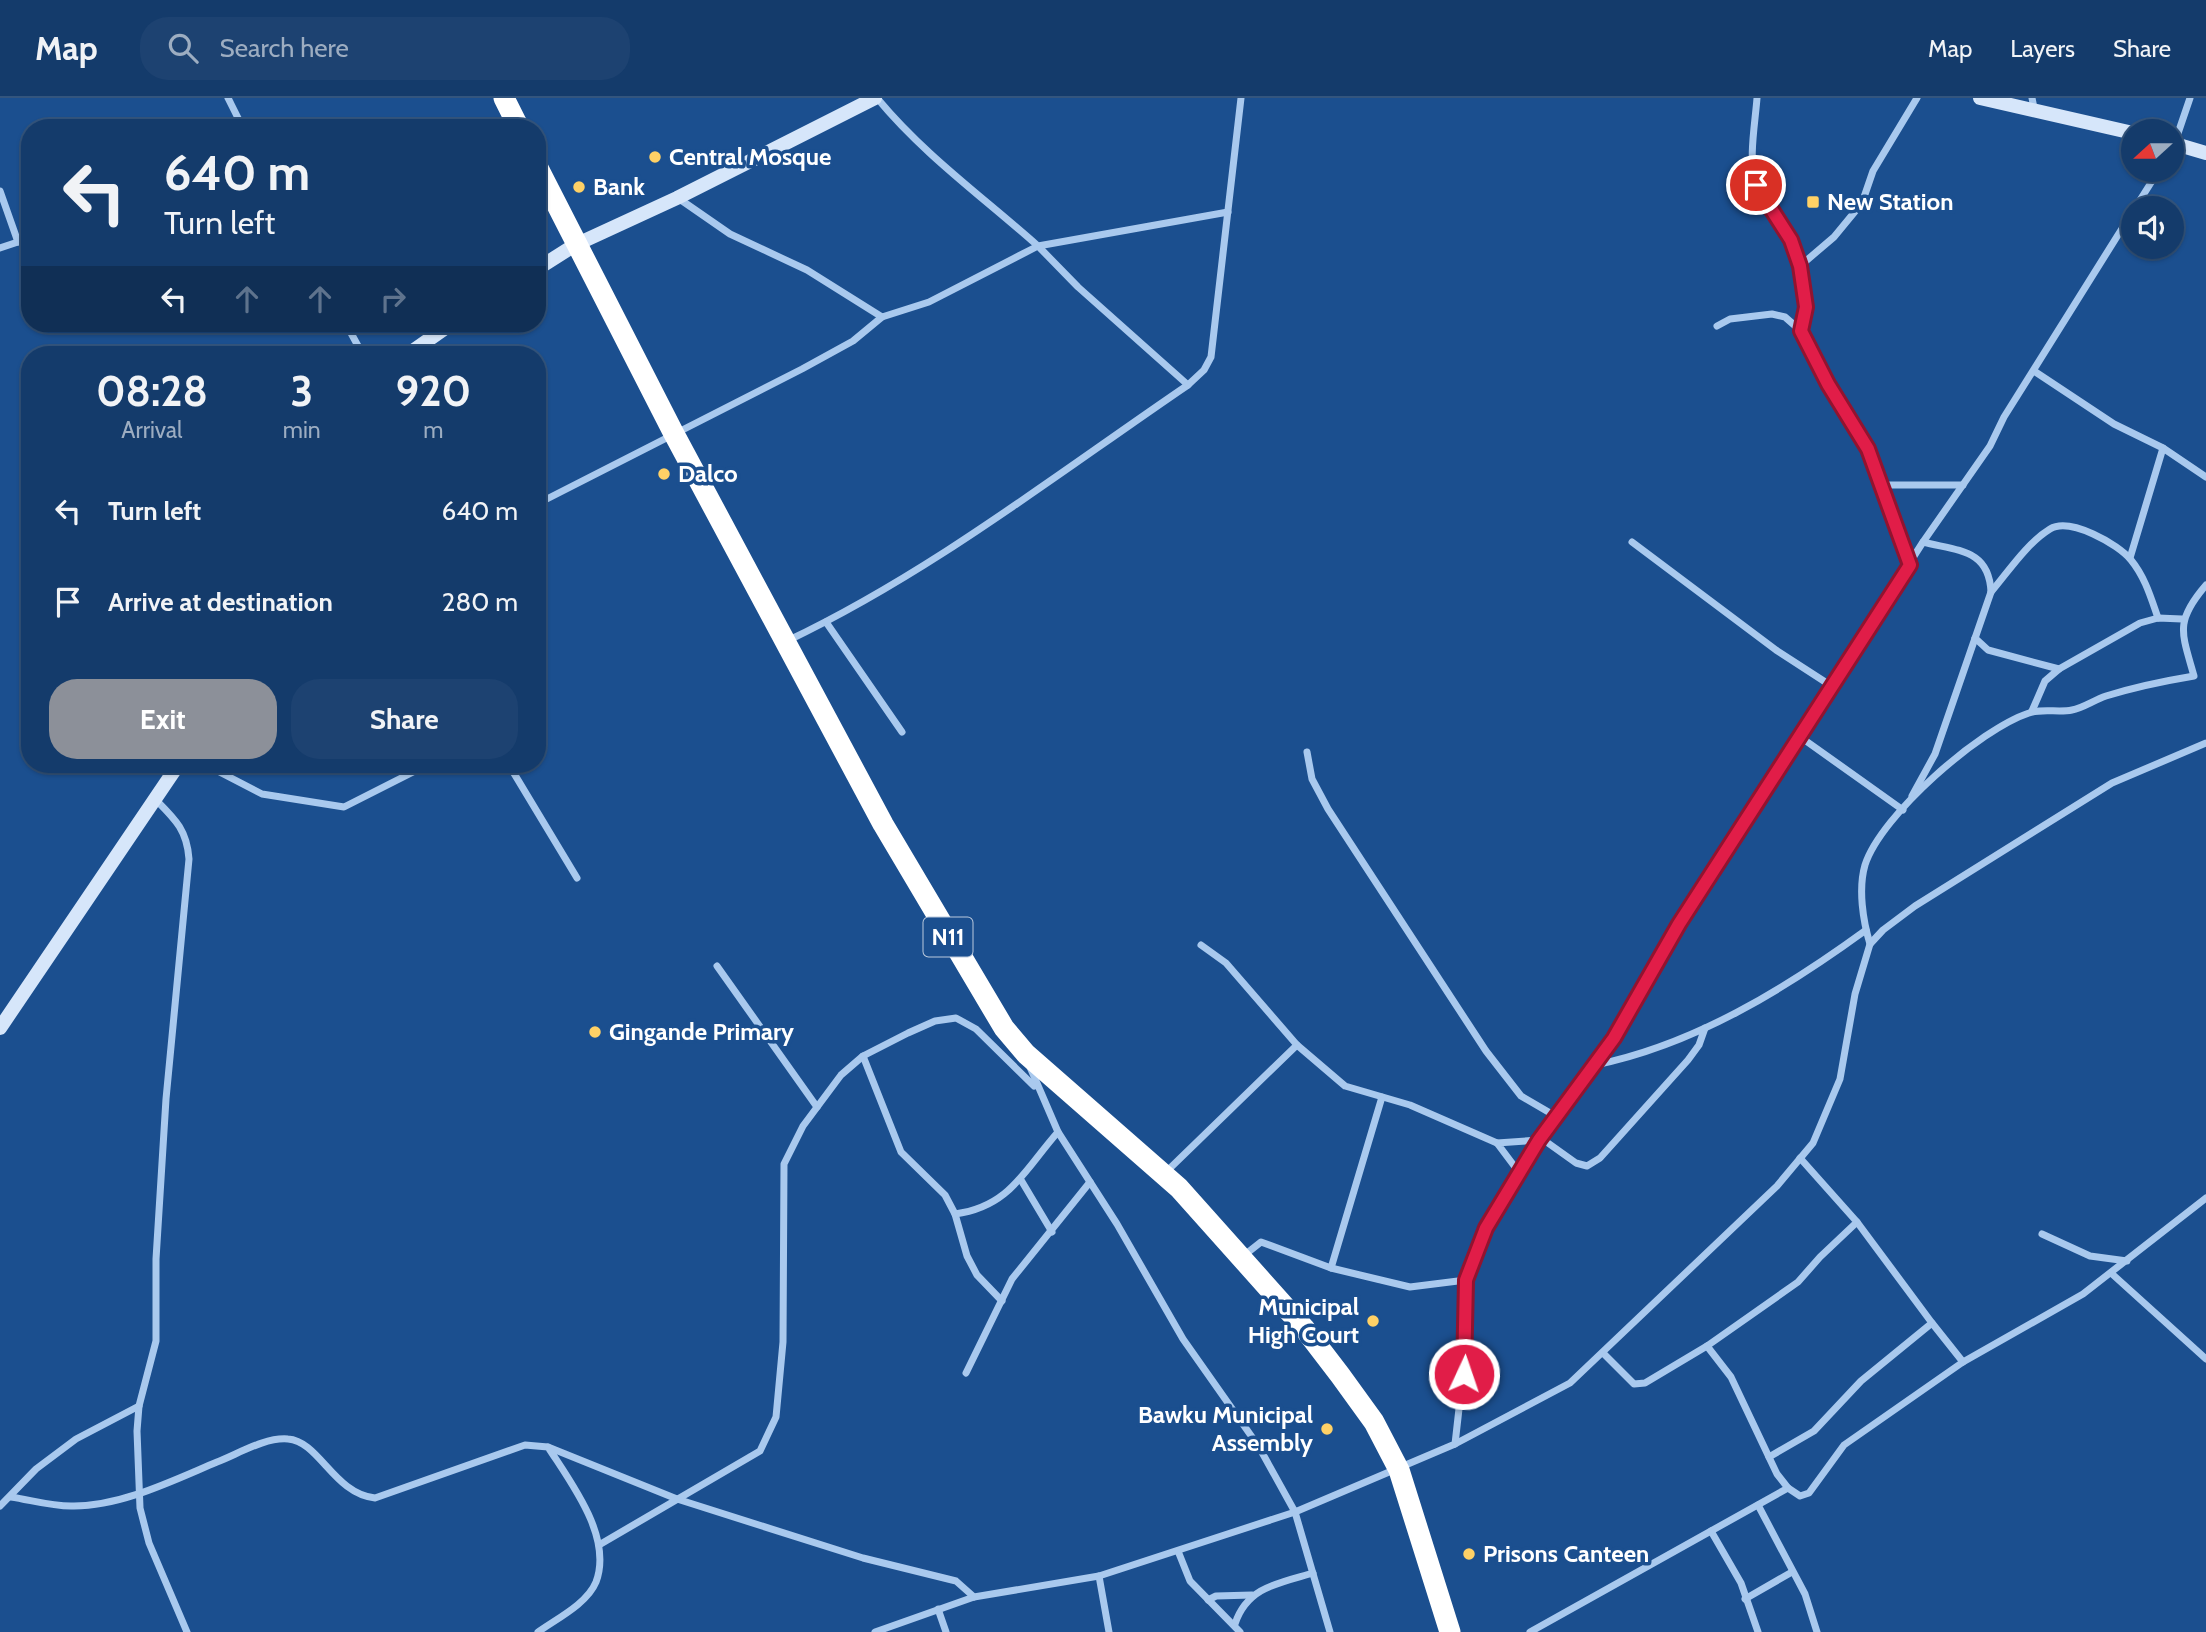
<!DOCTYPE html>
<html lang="en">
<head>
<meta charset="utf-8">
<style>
	body { margin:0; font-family:Cabin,sans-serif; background:#1d4271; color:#f1f3f6; height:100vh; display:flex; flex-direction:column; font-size:26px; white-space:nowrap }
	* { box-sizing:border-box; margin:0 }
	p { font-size:23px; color:#9dadc1 }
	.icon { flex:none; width:38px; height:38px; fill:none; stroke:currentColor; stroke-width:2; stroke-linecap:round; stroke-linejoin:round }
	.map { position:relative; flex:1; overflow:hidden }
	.drawer { position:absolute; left:21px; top:248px; width:525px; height:427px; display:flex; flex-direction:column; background:#143b6b; border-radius:28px; box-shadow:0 2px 5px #0004,0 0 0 2px #33557e }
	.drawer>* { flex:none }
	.banner { position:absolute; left:21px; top:21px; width:525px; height:214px; border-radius:28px; box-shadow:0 2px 5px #0004,0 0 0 2px #33557e; background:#143b6b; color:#f1f3f6; overflow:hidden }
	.needle { width:46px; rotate:249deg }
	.buttons { position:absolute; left:2121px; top:21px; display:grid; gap:14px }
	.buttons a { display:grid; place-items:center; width:63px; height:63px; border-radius:50%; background:#143b6b; box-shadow:0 2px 5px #0004,0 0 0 2px #33557e; font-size:35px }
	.pin { position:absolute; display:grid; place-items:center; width:60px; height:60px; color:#fff; margin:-30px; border:4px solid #fff; border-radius:50%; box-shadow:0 2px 7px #0007 }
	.me { position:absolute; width:77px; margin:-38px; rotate:3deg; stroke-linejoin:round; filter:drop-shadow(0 0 5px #0008) }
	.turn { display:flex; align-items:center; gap:24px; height:147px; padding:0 28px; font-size:32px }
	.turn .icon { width:91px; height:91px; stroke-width:2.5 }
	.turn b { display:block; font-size:49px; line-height:60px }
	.lanes { display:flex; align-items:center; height:66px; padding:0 28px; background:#0003; justify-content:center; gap:35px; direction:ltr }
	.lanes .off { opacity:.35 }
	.eta { display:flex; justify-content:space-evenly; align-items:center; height:119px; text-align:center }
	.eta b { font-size:42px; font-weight:700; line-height:49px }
	.action { display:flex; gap:14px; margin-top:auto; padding:14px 28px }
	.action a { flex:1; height:80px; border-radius:28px; background:#8c9099; color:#fff; font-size:28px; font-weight:700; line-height:80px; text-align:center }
	.action a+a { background:#1d4271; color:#f1f3f6 }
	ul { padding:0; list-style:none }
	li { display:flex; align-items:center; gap:21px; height:91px; padding:0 28px }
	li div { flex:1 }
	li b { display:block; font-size:26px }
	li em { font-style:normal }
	header { display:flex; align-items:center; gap:42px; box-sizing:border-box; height:98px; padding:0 35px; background:#143b6b; border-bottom:2px solid #33557e }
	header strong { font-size:33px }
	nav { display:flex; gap:38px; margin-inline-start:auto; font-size:24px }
	.search { width:490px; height:63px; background:#1d4271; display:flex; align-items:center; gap:18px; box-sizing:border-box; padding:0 24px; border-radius:28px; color:#9dadc1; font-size:26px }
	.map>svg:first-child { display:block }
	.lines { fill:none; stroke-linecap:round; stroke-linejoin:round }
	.street { stroke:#a9c9ee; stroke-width:7 }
	.secondary { stroke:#d6e6fa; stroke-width:14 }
	.highway { stroke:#fff; stroke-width:21 }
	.route-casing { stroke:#92132f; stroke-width:18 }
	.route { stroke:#e11d48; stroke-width:12 }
	.poi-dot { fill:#ffd166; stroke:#1b4f8f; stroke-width:2.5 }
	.labels { text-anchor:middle; stroke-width:7; stroke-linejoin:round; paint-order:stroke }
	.shield { fill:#1b4f8f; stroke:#bbcadd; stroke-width:2 }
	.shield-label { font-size:23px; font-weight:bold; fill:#fff }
	.poi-label { font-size:24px; font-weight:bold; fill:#fff; stroke:#1b4f8f; text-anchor:start }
</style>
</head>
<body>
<header>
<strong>Map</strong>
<div class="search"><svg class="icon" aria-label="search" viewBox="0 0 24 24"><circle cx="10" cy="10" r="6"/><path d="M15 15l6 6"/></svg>Search here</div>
<nav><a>Map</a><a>Layers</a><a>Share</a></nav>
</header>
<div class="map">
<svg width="2206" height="1534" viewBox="0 0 2206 1534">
	<rect width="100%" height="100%" fill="#1b4f8f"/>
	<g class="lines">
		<g class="street">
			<polyline points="228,0 243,30"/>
			<path d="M877,0C924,57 983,99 1038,148L1228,114"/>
			<path d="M1757,0C1755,27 1748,61 1756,87C1760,102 1772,111 1780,123C1801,155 1809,196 1801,233"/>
			<polyline points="2032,0 2034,10"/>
			<polyline points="2174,47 2190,0"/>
			<polyline points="0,93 18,144"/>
			<polyline points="678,100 730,136 807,172 882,219 929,204 1038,148 1078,189 1188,287"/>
			<polyline points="2135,110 2159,72"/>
			<polyline points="0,150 30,140"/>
			<polyline points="1800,168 1834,139 1862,105 1873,73 1917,0"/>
			<polyline points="346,226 363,257"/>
			<polyline points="1717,228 1730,221 1772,216 1785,219 1801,233 1828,286 1868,351 1910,467"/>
			<polyline points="2034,273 2114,326 2163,350 2206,379"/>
			<polyline points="1880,387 1963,387"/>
			<polyline points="537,406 802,271 853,243 882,219"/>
			<polyline points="1632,444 1776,552 1833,589"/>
			<polyline points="2130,460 2163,350"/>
			<path d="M1991,494C2008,474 2027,445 2050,431C2070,419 2118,446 2131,462C2145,479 2151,500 2158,520"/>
			<polyline points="826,524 902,634"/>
			<polyline points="1975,540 1988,552 2059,571"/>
			<path d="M787,543C930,475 1057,376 1188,287L1204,272L1211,259L1241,0"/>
			<polyline points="2032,613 2045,583 2059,571 2140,525 2158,520 2182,521"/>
			<polyline points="1799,638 1903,712"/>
			<polyline points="1307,654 1312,681 1328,711 1486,953 1521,998 1557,1019"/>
			<polyline points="206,667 262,696 344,709 427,667"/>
			<polyline points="509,667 577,780"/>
			<path d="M1912,698L1935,656L1991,494C1989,451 1958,453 1923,444"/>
			<path d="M156,702C175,721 187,732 189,761L166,1001L156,1161V1243L139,1308L137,1333L140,1410L149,1445L187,1534"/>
			<path d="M1870,846C1863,823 1858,791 1865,767C1881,717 1980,631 2029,615C2043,610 2058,615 2072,612C2083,610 2094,602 2106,598C2135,589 2164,583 2194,578C2182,535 2174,524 2206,487"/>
			<polyline points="1201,847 1226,865 1297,947 1345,988 1410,1007 1497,1045"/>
			<polyline points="717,868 817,1009"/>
			<polyline points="863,958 901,1054 945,1097 955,1116 967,1158 977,1177 1002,1203"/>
			<path d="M1595,967C1694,947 1785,891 1866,832"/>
			<polyline points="1030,969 1058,1034 1117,1126 1183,1241 1259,1349 1295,1414 1455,1346 1466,1249 1466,1182 1486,1130 1539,1042 1614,941 1679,826 1923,444 1990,348 2004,319 2133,113"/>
			<polyline points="1541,1040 1576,1065 1587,1068 1600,1060 1688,962 1699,947 1705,930"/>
			<polyline points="1518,1073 1497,1045 1539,1042"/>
			<polyline points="1165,1075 1297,947"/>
			<polyline points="1021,1082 1052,1134"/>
			<path d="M955,1116C1010,1109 1025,1071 1058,1034"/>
			<polyline points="2042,1136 2090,1158 2127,1163"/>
			<polyline points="1242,1159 1261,1144 1331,1170 1410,1189 1466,1182"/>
			<polyline points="1331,1170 1382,999"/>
			<polyline points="2111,1175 2206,1261"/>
			<polyline points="1932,1225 1963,1264"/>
			<polyline points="1603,1255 1634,1286 1645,1285 1707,1248 1798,1184 1820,1159 1857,1124 1800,1060"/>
			<polyline points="966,1275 1012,1181 1090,1084"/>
			<polyline points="1455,1346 1570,1285 1777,1088 1813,1045 1840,981 1855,896 1870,846 1883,832 1915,808 2112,685 2206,645"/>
			<polyline points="548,1349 677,1401 863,1460 956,1483 974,1499"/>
			<polyline points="1769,1359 1814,1333 1861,1283 1932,1225 1857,1124"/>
			<polyline points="1788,1390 1800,1398 1809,1395 1844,1347 1963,1264 2083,1196 2206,1100"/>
			<path d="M11,1399C31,1402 54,1409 74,1408C122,1408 174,1382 217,1364C238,1356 265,1339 288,1341C319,1343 334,1396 375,1400L525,1347L548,1349C571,1385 613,1439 596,1484C587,1506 556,1521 538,1534"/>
			<polyline points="1758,1407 1805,1496 1817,1534"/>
			<polyline points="0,1408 36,1371 76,1341 139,1308"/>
			<polyline points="1711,1433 1741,1485 1758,1534"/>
			<polyline points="599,1447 760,1353 776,1319 783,1244 784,1066 803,1028 841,977 863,958 908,935 935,923 956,920 976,931 1034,988"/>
			<polyline points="1178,1453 1190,1483 1240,1534"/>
			<polyline points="1099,1478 1109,1534"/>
			<polyline points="1745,1501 1792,1474"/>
			<polyline points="1208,1502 1216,1498 1252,1497"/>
			<polyline points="938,1511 946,1534"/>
			<path d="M1235,1526C1247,1489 1279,1485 1313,1475"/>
			<polyline points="875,1534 974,1499 1099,1478 1295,1414 1330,1534"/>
			<polyline points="1530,1534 1788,1390 1777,1376 1731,1279 1707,1248"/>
		</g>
		<g class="secondary">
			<polyline points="1980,0 2133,35"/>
			<polyline points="2172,45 2206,55"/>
			<polyline points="537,171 575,147 677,100 875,0"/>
			<polyline points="407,257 451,226"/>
			<polyline points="0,930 178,667"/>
		</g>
		<g class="highway">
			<polyline points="504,0 519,30"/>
			<polyline points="537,68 673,334 883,726 1004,930 1026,956 1179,1090 1304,1230 1340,1277 1374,1324 1399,1372 1450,1534"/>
		</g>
	</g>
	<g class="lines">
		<defs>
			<polyline id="route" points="1464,1276 1466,1182 1486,1130 1539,1042 1614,940 1679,826 1910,467 1868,351 1828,286 1801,233 1806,209 1800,168 1791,142 1756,87"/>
		</defs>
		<use href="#route" class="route-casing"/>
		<use href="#route" class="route"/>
	</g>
	<g class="poi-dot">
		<circle cx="655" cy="59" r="7"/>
		<circle cx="579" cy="89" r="7"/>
		<rect x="1806" y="97" width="14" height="14" rx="3.5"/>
		<circle cx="664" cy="376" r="7"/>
		<circle cx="595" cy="934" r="7"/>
		<circle cx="1373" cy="1223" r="7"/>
		<circle cx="1327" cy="1331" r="7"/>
		<circle cx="1469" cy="1456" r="7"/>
	</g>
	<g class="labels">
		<rect class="shield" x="923.5" y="819.5" width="49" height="39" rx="5"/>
		<g class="shield-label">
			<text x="948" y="847">N11</text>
		</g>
		<g class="poi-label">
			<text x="669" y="67">Central Mosque</text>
			<text x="593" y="97">Bank</text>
			<text x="1827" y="112">New Station</text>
			<text x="678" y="384">Dalco</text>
			<text x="609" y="942">Gingande Primary</text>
			<text x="1359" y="1217" text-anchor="end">Municipal<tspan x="1359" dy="28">High Court</tspan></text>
			<text x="1313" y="1325" text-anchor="end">Bawku Municipal<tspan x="1313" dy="28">Assembly</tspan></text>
			<text x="1483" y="1464">Prisons Canteen</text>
		</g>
	</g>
</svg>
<div class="buttons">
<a><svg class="needle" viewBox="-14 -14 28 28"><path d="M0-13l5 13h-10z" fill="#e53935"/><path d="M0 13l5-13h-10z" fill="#9dadc1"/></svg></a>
<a><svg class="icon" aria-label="sound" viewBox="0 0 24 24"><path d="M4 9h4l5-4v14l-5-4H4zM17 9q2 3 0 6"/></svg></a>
</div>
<div class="pin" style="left:1756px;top:87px;background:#d93025"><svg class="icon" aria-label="arrive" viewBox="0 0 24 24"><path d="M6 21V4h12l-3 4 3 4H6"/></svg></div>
<svg class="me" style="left:1464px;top:1276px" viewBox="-20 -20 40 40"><circle r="17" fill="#e11d48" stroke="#fff" stroke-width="3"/><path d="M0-11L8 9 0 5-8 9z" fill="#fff"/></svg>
<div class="banner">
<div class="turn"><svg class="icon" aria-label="left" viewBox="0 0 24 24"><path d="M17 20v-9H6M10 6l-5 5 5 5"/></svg><div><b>640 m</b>Turn left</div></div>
<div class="lanes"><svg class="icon" aria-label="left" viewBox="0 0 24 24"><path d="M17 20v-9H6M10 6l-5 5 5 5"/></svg><svg class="icon off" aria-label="ahead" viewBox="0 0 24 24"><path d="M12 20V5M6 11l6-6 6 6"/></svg><svg class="icon off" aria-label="ahead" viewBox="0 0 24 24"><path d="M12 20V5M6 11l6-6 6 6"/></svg><svg class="icon off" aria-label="right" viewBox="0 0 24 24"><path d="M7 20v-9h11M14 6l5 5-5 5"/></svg></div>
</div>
<section class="drawer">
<div class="eta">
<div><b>08:28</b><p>Arrival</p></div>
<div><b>3</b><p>min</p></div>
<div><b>920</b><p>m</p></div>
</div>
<ul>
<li><svg class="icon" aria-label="left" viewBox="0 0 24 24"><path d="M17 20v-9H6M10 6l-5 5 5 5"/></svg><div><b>Turn left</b></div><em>640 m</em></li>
<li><svg class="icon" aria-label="arrive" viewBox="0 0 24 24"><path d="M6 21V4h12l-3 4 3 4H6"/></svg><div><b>Arrive at destination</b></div><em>280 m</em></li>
</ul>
<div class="action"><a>Exit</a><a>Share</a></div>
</section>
</div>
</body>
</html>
